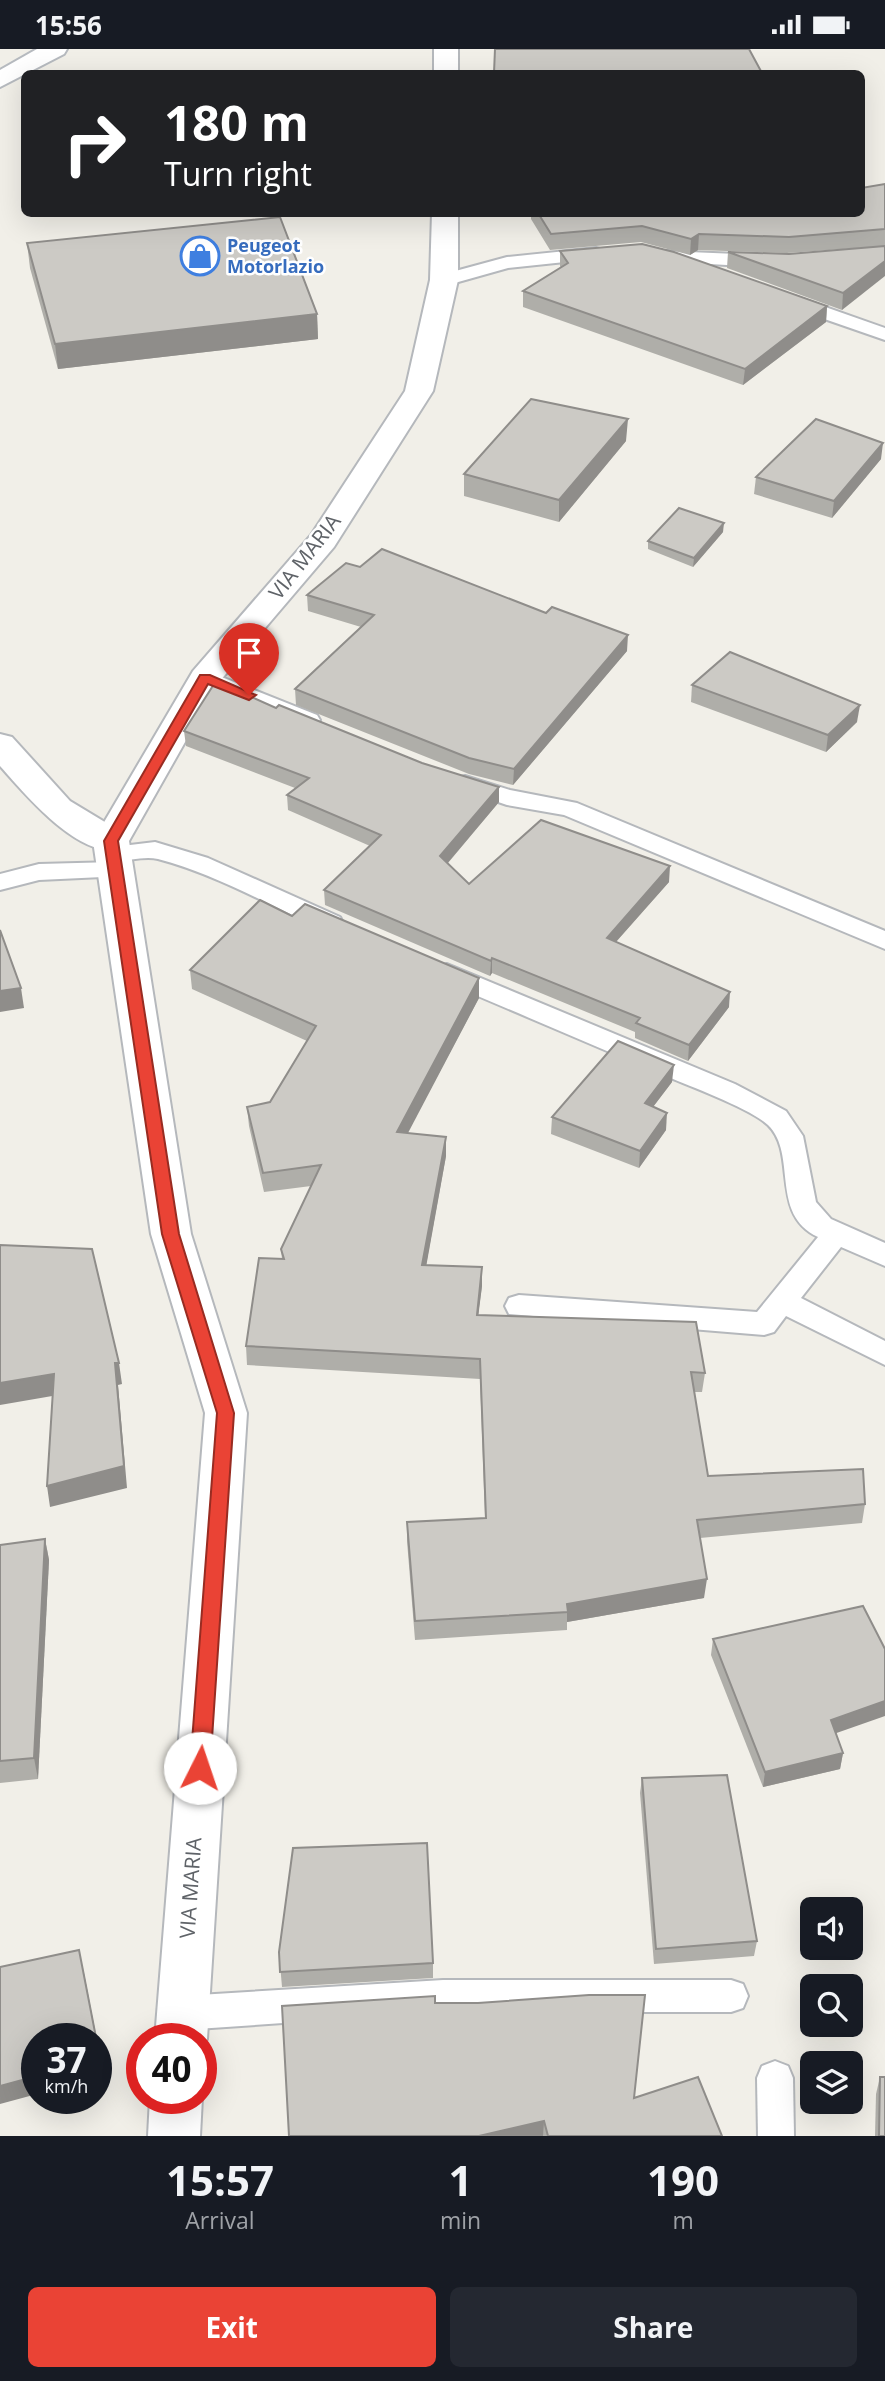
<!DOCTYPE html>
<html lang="en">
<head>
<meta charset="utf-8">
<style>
	body { margin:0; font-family:"Open Sans",sans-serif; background:#242831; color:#f1f3f6; height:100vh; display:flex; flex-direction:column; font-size:26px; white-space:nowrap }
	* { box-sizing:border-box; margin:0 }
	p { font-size:23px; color:#9ea1a6 }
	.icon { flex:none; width:38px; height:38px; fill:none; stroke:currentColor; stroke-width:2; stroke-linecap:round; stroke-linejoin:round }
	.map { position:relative; height:2087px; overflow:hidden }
	.drawer { display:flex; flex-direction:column; background:#171b24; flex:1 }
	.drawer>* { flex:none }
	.hud { position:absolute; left:21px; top:21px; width:844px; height:147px; border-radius:10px; box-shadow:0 7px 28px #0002; background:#202124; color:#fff; overflow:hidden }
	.fabs { position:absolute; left:800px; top:1848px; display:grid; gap:14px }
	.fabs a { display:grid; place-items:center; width:63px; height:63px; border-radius:10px; background:#171b24; box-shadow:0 7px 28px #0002; font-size:35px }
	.speed { position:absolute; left:21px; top:1974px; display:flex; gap:14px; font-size:35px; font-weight:700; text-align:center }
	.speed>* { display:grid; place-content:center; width:91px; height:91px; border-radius:50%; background:#171b24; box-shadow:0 7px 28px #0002; line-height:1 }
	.speed small { font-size:18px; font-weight:400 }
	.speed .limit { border:10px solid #d22; background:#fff; color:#111 }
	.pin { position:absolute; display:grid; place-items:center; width:60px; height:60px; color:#fff; margin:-72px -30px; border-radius:50% 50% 50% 0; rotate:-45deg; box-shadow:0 0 7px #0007 }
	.pin .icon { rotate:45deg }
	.me { position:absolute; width:77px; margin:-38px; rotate:4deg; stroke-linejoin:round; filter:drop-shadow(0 0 5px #0008) }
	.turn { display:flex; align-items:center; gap:24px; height:147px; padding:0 28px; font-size:32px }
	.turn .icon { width:91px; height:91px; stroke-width:2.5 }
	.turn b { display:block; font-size:49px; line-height:60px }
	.eta { display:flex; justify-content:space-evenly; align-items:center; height:119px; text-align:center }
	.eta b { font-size:42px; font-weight:700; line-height:49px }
	.action { display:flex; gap:14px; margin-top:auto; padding:14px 28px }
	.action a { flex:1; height:80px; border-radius:10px; background:#ea4335; color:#fff; font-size:28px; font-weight:700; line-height:80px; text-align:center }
	.action a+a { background:#242831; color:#f1f3f6 }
	.status { display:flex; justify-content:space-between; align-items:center; height:49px; padding:0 35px; background:#171b24; direction:ltr }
	.status svg { height:19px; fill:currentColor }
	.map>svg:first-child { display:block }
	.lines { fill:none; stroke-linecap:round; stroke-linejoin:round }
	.service-casing { stroke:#b5b8bc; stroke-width:4 }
	.minor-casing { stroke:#b5b8bc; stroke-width:4 }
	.tertiary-casing { stroke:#b5b8bc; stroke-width:4 }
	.secondary-casing { stroke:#b6babf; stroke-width:4 }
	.service { fill:#fff; fill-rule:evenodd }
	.minor { fill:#fff; fill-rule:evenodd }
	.tertiary { fill:#fff; fill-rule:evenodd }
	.secondary { fill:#fff; fill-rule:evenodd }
	.wall { fill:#afaea9 }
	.shaded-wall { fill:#8f8d8a }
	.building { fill:#cccac5; stroke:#8f8d8a; stroke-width:2 }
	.route { fill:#ea4335; stroke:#982c22; stroke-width:2 }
	.labels { text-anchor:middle; stroke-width:5; stroke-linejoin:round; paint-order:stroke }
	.far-shop-label { font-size:18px; font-weight:bold; fill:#366cbe; stroke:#fff; text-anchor:start }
	.street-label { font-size:21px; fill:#5f6368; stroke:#fff }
</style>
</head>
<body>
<div class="status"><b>15:56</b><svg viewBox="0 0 49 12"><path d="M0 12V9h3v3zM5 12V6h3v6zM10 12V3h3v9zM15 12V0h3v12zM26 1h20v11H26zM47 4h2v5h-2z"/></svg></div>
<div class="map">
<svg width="885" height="2087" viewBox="0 0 885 2087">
	<rect width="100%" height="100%" fill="#f1efe8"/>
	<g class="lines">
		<defs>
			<g id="service">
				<polygon points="596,199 603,201 605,205 603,209 508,219 444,237 435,231 437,227 507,208"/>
				<polygon points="665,202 761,206 770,212 761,218 658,212 656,208"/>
				<polygon points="794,247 885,279 885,291 787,257 785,253 787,249"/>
				<polygon points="219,627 317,666 320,671 317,676 301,676 211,639 208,634"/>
				<polygon points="465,727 510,741 577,754 885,882 885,900 564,766 507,756 457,739 453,734 457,729"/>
				<path d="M155,793L208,809L340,868L343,874L340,880H322C269,856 215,825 158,810C141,806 122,815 105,811L101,805L105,799Z"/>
				<polygon points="115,813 124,815 127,821 124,827 39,831 0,841 0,825 39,815"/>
				<path d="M447,915L735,1035L786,1062L803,1087L816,1153L831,1170L885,1194V1217L841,1198L801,1249L885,1292V1316L786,1267L774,1283L764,1286L509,1265L505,1257L509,1249L519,1246L757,1263L818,1188C769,1165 798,1105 768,1076C751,1060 692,1038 668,1028C591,995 515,963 438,930L434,924L438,918Z"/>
				<polygon points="443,1931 731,1931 743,1935 748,1947 743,1959 731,1963 443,1963 182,1981 170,1976 165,1964 170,1952 182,1947"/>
				<polygon points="775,2012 788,2017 793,2029 794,2087 758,2087 757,2029 762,2017"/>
			</g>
			<path id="minor" d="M0,685L12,688L70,752L123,784L129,792L123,800C80,812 26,746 0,717Z"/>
			<g id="tertiary">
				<rect x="434" y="0" width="24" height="24"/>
				<polygon points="432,164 458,164 458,231 433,342 334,498 219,633 129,792 191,1185 247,1364 207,1990 201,2003 201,1990 155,1990 205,1364 151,1185 93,792 193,622 311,486 405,342 430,231"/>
				<polygon points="201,2047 202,2049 200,2087 148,2087 150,2049"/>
			</g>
			<polygon id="secondary" points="37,0 67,0 64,5 0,38 0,21"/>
		</defs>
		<use href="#service" class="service-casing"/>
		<use href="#minor" class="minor-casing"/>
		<use href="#tertiary" class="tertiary-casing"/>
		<use href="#secondary" class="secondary-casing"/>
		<use href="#service" class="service"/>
		<use href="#minor" class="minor"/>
		<use href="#tertiary" class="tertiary"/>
		<use href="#secondary" class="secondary"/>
	</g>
	<g class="wall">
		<polygon points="885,135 885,197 787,204 698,201 690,206 641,193 550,201 531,170 531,164 861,164"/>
		<polygon points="27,194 317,265 318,290 58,320 30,219"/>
		<polygon points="885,197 842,261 727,219 728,203 789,205"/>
		<polygon points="560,202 827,257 826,273 743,336 523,258 523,242 561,219 560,217"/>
		<polygon points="626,392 559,473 464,447 464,425"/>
		<polygon points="881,410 832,469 754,445 756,428"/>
		<polygon points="723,483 693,518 648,500 648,492"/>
		<polygon points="307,546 627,602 513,736 469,725 296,656 295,640 361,578 308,562"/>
		<polygon points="692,636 857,673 826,703 691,653"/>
		<polygon points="276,659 499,753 448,814 469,835 669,833 616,893 729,958 688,1012 635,989 635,983 492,924 490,927 325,856 324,841 370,797 288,761 287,746 295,739 186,697 184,682"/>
		<polygon points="292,867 479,949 407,1084 446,1107 426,1216 482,1218 482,1237 478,1266 705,1324 702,1343 694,1343 708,1427 865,1455 862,1474 700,1489 704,1549 567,1573 567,1581 415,1591 407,1492 407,1473 485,1469 480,1330 247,1316 246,1297 282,1210 281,1200 311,1137 264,1143 249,1077 247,1058 270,1053 307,992 192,940 190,921"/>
		<polygon points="672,1033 653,1058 666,1081 639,1119 551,1085 552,1068"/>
		<polygon points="45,1490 49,1511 38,1730 0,1734 0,1496"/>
		<polygon points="713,1590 836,1684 843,1704 840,1720 763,1738 711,1606"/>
		<polygon points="642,1729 757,1892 754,1907 654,1915 640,1744"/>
		<polygon points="279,1903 433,1914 433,1929 282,1938"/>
		<polygon points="435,1954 634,2049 722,2087 289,2087"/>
		<polygon points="880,2028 885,2087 875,2087 876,2045"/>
	</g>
	<g class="shaded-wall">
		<polygon points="699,185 698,201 690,206 691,190"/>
		<polygon points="885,212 885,227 842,261 843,244"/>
		<polygon points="827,257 826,273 743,336 745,320"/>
		<polygon points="317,265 318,290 58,320 55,295"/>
		<polygon points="628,370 626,392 559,473 559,451"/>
		<polygon points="883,394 881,410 832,469 834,452"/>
		<polygon points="724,474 723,483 693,518 694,509"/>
		<polygon points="628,586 627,602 513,736 514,720"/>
		<polygon points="860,656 857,673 826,703 828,686"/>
		<polygon points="499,738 499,753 440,823 440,807"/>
		<polygon points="670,817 669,833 606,904 607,889"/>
		<polygon points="492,909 492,924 490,927 491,912"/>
		<polygon points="479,929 479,949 398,1103 397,1083"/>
		<polygon points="21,939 24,959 0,963 0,942"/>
		<polygon points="730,943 729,958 688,1012 689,996"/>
		<polygon points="674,1016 672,1033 643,1071 645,1054"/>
		<polygon points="667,1064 666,1081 639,1119 640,1102"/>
		<polygon points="446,1088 446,1107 423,1235 422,1216"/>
		<polygon points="482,1218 482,1237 476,1285 477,1266"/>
		<polygon points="115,1314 119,1314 122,1335 118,1336 127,1439 50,1458 47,1437"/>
		<polygon points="54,1325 58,1346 0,1356 0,1334"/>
		<polygon points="45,1490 49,1511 38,1730 34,1709"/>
		<polygon points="707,1530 704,1549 567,1573 567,1555"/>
		<polygon points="885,1652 885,1667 828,1687 831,1671"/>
		<polygon points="843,1704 840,1720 763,1738 765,1723"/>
		<polygon points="83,1919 104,2027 96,2029 96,2010"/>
		<polygon points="37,2027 37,2045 0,2055 0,2037"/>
		<polygon points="544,2072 543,2087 479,2087"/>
	</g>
	<g class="building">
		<polygon points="495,0 749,0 762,24 494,24"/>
		<polygon points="885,135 885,180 789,188 699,185 691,190 642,177 551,185 538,164 861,164 861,139"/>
		<polygon points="280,168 317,265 55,295 27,194"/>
		<polygon points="642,195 674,203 827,257 745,320 523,242 568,214 560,202"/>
		<polygon points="885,197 885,212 843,244 728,203 789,205"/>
		<polygon points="531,350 628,370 559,451 464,425"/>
		<polygon points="816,370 883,394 834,452 756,428"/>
		<polygon points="679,459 724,474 694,509 648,492"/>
		<polygon points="382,500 546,564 552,558 628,586 514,720 469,709 295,640 374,566 307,546 346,514 360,518"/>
		<polygon points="730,603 860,656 828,686 692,636"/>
		<polygon points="216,632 276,659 279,656 422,714 499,738 440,807 469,835 541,771 670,817 607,889 730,943 689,996 636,974 640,969 492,909 491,912 324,841 381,786 287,746 309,729 184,682"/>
		<polygon points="260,851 292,867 305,855 479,929 397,1083 446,1088 422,1216 482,1218 477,1266 696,1273 705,1324 691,1323 708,1427 863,1420 865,1455 697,1471 707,1530 567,1555 568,1563 415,1572 407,1473 486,1469 480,1310 246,1297 259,1209 284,1210 281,1200 321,1116 263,1124 247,1058 270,1053 316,977 190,921"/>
		<polygon points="0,881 21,939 0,942"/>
		<polygon points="618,992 674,1016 645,1054 667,1064 640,1102 552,1068"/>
		<polygon points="0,1196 92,1200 119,1314 115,1314 124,1417 47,1437 54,1325 0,1334"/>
		<polygon points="45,1490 34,1709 0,1712 0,1496"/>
		<polygon points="863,1557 885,1600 885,1652 831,1671 843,1704 765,1723 713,1590"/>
		<polygon points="727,1726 757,1892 656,1900 642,1729"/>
		<polygon points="427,1794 433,1914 280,1923 279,1903 293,1799"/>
		<polygon points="79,1901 100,2009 96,2010 96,1990 37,1990 37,2027 0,2037 0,1918"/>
		<polygon points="589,1946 645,1946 634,2049 698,2028 722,2087 548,2087 544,2072 479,2087 289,2087 282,1957 435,1947 435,1954 478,1954"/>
		<polygon points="880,2028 885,2028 885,2087 879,2087"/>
	</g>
	<polygon class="route" points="200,626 210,626 256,646 249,651 208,635 118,792 179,1185 234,1364 210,1719 207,1725 200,1728 193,1725 190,1719 217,1364 162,1185 104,792"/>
	<defs>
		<symbol id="shop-ring" viewBox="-11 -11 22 22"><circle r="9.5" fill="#fff" stroke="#3f7fe0" stroke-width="1.5"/><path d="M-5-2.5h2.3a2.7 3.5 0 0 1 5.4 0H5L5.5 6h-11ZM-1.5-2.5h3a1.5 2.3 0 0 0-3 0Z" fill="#3f7fe0"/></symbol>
	</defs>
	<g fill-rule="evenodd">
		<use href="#shop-ring" x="178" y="185" width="44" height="44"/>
	</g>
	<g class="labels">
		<g class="far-shop-label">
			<text x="227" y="203">Peugeot<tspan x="227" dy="21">Motorlazio</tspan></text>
		</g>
		<g class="street-label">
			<text transform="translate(305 508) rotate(-52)" y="7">VIA MARIA</text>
			<text transform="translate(191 1839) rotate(-86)" y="7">VIA MARIA</text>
		</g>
	</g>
</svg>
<div class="fabs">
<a><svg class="icon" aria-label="sound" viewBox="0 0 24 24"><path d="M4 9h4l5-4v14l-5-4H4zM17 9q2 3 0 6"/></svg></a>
<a><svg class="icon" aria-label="search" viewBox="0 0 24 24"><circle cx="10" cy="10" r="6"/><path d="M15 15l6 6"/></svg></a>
<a><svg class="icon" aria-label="layers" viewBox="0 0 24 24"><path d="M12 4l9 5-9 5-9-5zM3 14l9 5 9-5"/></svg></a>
</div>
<div class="speed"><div>37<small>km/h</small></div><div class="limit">40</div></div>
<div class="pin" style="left:249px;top:646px;background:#d93025"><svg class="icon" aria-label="arrive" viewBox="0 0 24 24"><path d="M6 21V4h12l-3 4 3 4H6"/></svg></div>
<svg class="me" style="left:200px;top:1719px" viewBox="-20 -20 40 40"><circle r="19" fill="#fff"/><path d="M0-13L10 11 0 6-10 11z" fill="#ea4335"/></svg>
<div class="hud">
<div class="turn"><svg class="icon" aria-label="right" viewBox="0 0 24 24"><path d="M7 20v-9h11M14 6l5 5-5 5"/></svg><div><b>180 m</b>Turn right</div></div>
</div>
</div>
<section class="drawer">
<div class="eta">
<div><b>15:57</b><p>Arrival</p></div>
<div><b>1</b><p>min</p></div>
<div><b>190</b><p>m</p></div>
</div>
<div class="action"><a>Exit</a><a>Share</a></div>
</section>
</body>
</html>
